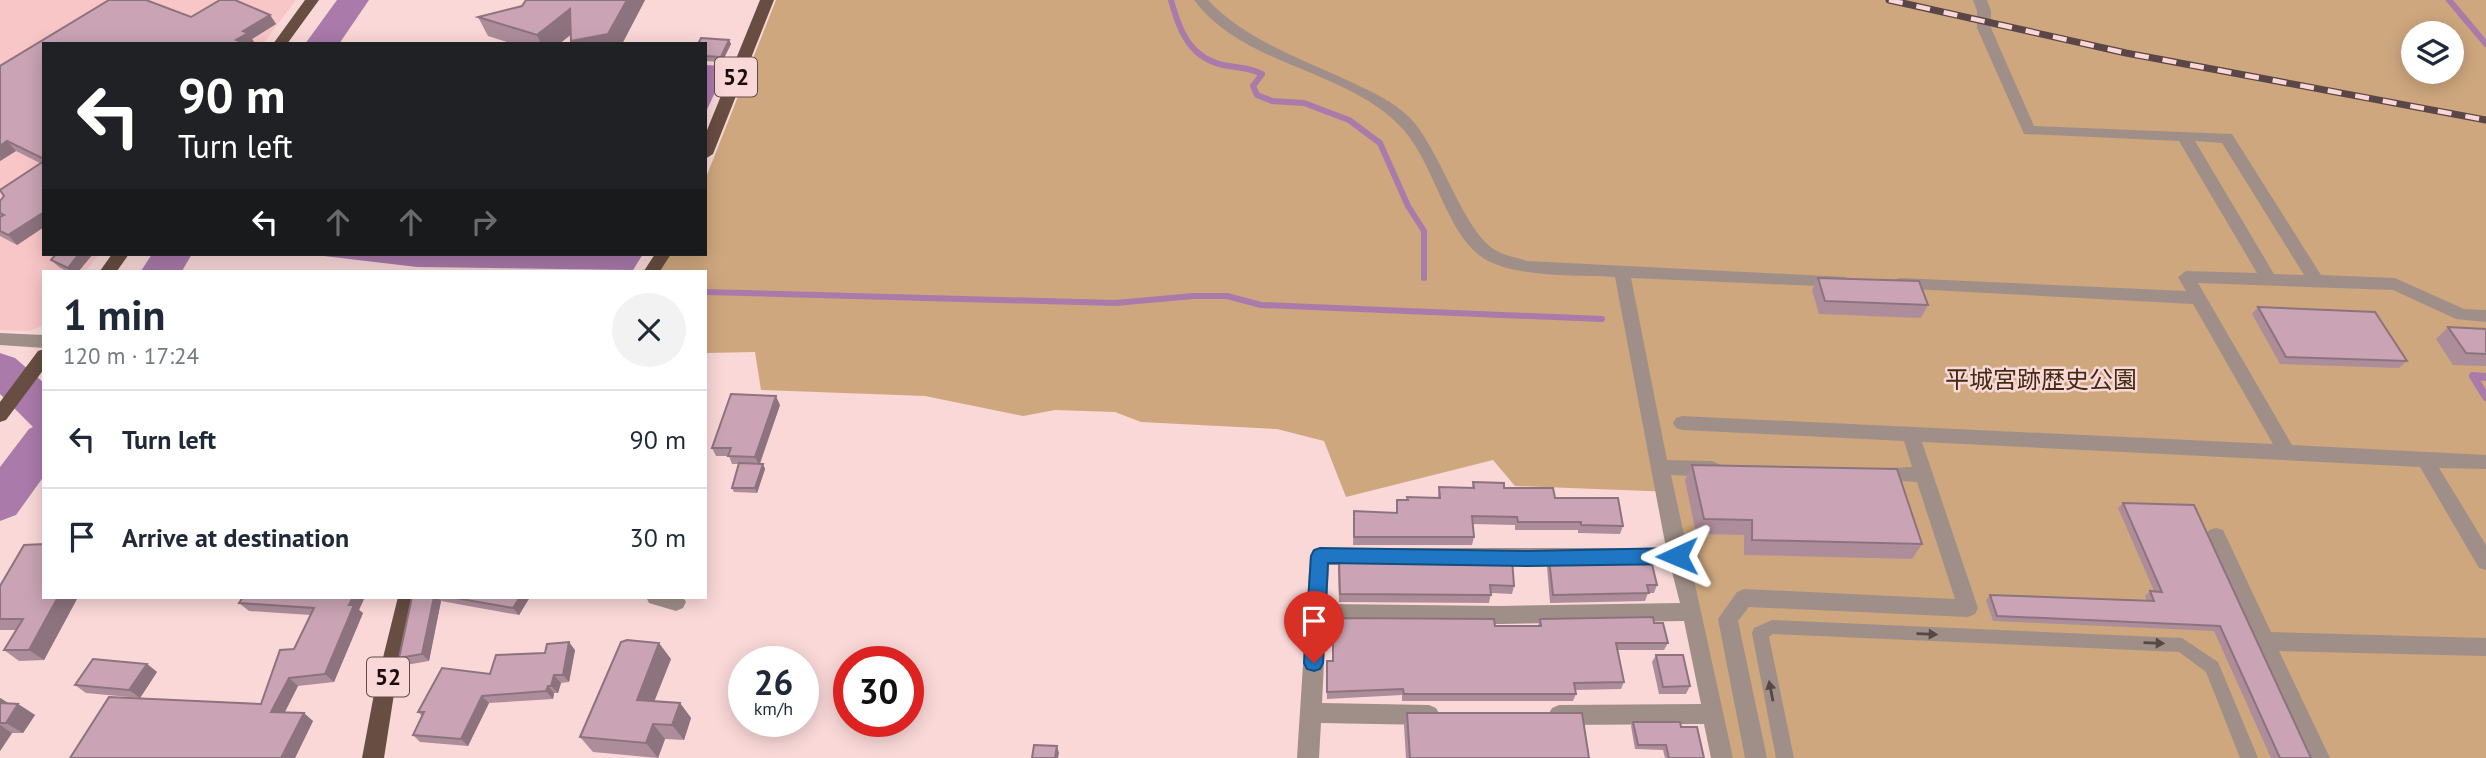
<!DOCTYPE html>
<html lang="en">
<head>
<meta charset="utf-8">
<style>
	body { margin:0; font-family:"PT Sans","Noto Sans JP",sans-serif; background:#f2f2f3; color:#1f2937; height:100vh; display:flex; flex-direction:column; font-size:26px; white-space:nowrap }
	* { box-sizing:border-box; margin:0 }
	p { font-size:23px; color:#747a83 }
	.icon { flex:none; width:38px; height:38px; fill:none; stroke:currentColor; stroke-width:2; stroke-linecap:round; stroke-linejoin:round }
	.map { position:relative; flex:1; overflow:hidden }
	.side { position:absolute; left:42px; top:270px; width:665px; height:329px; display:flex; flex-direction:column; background:#fff; border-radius:0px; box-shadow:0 4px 18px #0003 }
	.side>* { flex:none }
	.guide { position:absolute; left:42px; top:42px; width:665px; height:214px; border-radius:0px; box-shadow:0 4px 18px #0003; background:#202124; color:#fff; overflow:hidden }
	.buttons { position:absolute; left:2401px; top:21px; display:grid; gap:14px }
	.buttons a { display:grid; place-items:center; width:63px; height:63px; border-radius:50%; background:#fff; box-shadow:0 4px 18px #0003; font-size:35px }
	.speed { position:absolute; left:728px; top:646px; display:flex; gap:14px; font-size:35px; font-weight:700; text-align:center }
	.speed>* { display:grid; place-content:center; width:91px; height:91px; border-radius:50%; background:#fff; box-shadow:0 4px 18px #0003; line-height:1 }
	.speed small { font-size:18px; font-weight:400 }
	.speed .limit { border:10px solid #d22; background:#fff; color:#111 }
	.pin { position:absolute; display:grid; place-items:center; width:60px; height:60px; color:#fff; margin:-72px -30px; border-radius:50% 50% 50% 0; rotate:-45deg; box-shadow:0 0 7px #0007 }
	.pin .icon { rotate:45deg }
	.me { position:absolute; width:77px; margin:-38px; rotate:269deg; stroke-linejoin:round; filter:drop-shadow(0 0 5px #0008) }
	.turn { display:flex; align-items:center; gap:24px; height:147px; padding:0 21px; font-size:32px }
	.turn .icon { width:91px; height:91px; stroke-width:2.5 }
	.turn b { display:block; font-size:49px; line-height:60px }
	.lanes { display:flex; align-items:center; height:66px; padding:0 21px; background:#0003; justify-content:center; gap:35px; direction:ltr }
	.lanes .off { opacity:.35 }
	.round { display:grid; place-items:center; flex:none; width:74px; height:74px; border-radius:37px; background:#f2f2f3 }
	.summary { display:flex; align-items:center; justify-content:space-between; height:119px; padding:0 21px }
	h1 { font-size:42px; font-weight:600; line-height:52px }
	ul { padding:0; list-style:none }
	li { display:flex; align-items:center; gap:21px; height:98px; padding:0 21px; border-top:2px solid #e0e1e3 }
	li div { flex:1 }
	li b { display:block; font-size:26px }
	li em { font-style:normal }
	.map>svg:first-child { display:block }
	.built { fill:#f9c6c7 }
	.green { fill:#cea77e; fill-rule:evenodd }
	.water { fill:#aa7aaa }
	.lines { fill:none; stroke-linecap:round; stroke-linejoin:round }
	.stream-far1 { stroke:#aa7aaa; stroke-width:6 }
	.stream { stroke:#aa7aaa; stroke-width:8 }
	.river { fill:#aa7aaa; fill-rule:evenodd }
	.lane { fill:#a08f89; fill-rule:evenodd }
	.street { fill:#a08f89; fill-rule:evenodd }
	.primary { fill:#684d42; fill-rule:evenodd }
	.rail-casing { stroke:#5a4647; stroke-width:7 }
	.rail { stroke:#fad8d8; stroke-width:4.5; stroke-dasharray:14; stroke-linecap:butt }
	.wall { fill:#ae8d9b }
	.shaded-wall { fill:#8d737e }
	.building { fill:#caa4b4; stroke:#8d737e; stroke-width:2 }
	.oneway { fill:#574845 }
	.route { fill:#1e76c4; stroke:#144d7f; stroke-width:2 }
	.labels { text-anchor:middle; stroke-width:5; stroke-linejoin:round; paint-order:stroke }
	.shield { fill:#fad8d8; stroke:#5e4a4b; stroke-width:2 }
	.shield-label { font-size:23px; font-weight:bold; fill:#1b0d0e }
	.park-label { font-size:24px; fill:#402b13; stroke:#fad8d8 }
</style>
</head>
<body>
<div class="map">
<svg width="2486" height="758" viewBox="0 0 2486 758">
	<rect width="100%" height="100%" fill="#fad8d8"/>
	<polygon class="built" points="0,0 296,0 263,44 44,44 44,254 99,254 86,271 44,271 44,325 30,331 0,330"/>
	<path class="green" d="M776,0H2486V758H1728L1674,492L1515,486L1493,460L1346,497L1324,441L1277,429L1141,422L1115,412L1055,410L1023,416L925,396L761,390L755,352L705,353V271H659L670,254H705V180ZM2413,33H2452V72H2413Z"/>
	<g class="water">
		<polygon points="705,65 727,66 705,114"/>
		<polygon points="307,254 643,254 633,270 417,267"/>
	</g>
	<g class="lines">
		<g class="stream-far1">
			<path d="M1171,0C1180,34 1192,61 1229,66C1241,68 1252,68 1262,74L1253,86L1257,95L1272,101L1304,103L1349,120L1380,143L1408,206L1424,231V278"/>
			<polyline points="2449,0 2486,44"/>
			<polyline points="705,292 1116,303 1193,296 1227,296 1261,305 1602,319"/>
		</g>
		<polyline class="stream" points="2486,377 2473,376 2486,397"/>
		<g class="river">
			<polygon points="337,0 369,0 339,44 305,44"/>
			<polygon points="152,254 192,254 182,271 141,271"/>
			<polygon points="0,353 15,358 44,383 44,476 16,515 0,521 0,467 29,429 33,427 0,394"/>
		</g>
		<polygon class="lane" points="1772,620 2182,638 2218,662 2258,758 2240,758 2206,672 2179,652 1773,634 1769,637 1794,758 1776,758 1752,633 1754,628"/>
		<g class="street">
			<path d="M1194,0H1208C1245,40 1303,59 1351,82C1372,92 1393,101 1410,118C1441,150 1464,234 1497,251C1506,256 1518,258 1527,261L1846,277L1848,281L1840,287L1631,278L1667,460L1712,461L1719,464L1721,469L1719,474L1712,477L1671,475L1733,758H1711L1704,724L1559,725L1552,722L1548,715L1552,708L1559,705L1701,704L1684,621L1501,624L1326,622L1322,703L1429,705L1436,708L1440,715L1436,722L1429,725L1321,723L1319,758H1297L1310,556L1313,550L1320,548H1666L1615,277C1578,275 1514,278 1483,258C1444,232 1434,158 1398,124C1341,68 1244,66 1194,0ZM1670,564L1680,603L1501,606L1327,604L1329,565Z"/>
			<path d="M1973,0H1987L1991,11V28L2034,126L2232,134L2321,275L2395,278L2464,309L2486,310V322L2456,319L2393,290L2198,283L2292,445L2486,455V469L2439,468L2486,545V570L2479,568L2420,467L1922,442L1978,608L1975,614L1968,617L1749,607L1738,621L1767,758H1745L1718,619L1737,592L1744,589L1955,599L1917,482L1869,479L1867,474L1869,469L1912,467L1904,441L1682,430L1676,428L1673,423L1676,418L1682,416L2273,444L2193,304L1894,288L1892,284L1894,280L1900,278L2186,291L2178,277L2186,271L2257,273L2179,141L2024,134L1977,28V11ZM2195,141L2222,143L2304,275L2274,274Z"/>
			<polygon points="0,333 44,335 44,348 0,345"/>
			<polygon points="2216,528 2223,530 2271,632 2486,638 2486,656 2279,651 2330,758 2308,758 2206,536 2209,530"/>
			<polygon points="646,597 683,597 686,602 683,608 676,611 649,603"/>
		</g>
		<g class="primary">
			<polygon points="305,0 319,0 287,44 273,44"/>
			<polygon points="760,0 774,0 713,154 705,159 705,135"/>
			<polygon points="112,254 129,254 117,271 100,271"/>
			<polygon points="655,254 671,254 660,271 644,271"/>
			<polygon points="44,349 44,369 6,420 0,422 0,402 38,351"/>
			<polygon points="398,597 418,597 394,694 384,758 362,758 374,694"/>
		</g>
		<defs>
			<polyline id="rail" points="1889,0 2126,53 2486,120"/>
		</defs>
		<use href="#rail" class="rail-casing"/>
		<use href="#rail" class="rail"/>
	</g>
	<g class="wall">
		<polygon points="109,0 146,0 191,17 220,0 235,0 270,15 276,24 252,39 254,42 251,44 44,44 44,227 17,245 0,236 0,201 4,196 0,190 40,163 16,151 0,161 0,66"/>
		<polygon points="526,0 645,0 622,44 572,44 571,35 559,44 513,44 488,36 478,17 522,6"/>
		<polygon points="729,40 731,44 722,62 705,61 705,44"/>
		<polygon points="51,260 79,271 66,271 59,267"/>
		<polygon points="1818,278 1928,305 1921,318 1819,314 1812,290"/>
		<polygon points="2258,307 2407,361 2399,368 2280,364 2252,314"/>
		<polygon points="2448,327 2486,330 2486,366 2453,365 2436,339"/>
		<polygon points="780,405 760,464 763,464 765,469 757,493 734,492 732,488 739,464 732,464 729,456 716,456 712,448"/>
		<polygon points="1692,465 1922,544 1912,559 1744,555 1744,535 1696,534 1685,480"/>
		<polygon points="1473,482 1555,498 1623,526 1620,534 1578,533 1578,530 1515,530 1515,525 1473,524 1474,537 1472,545 1353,545 1354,511 1396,513 1397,500 1438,498 1439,487 1472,488"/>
		<polygon points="2123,503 2194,505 2311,758 2271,758 2214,631 1993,621 1986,600 1990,595 2147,601 2145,596 2150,591 2154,591 2118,508"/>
		<polygon points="1549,559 1657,585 1654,593 1648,593 1645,601 1550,603 1547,567"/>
		<polygon points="1339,562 1514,586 1512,594 1491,593 1489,603 1339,602 1338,570"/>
		<polygon points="0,586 44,597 78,597 44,660 19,661 4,650 16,630 0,630"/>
		<polygon points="412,597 530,597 519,615 441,601 429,661 406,665 399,658"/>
		<polygon points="239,603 359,610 363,613 334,682 298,686 284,713 313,721 295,758 70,758 261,704 294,649 311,615 249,611"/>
		<polygon points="1333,618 1495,626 1538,626 1540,619 1654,623 1668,643 1664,650 1617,650 1624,682 1621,689 1575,690 1576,694 1573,701 1402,701 1402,695 1327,699 1326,667 1327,661 1333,661"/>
		<polygon points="575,650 569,682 561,683 558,693 554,693 553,699 489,703 468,746 420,742 413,735 422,716 418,712 490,674 545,653"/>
		<polygon points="1656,655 1690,686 1686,694 1659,694 1652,662"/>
		<polygon points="671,659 654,701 680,703 691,718 684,740 665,739 658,758 593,752 580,737"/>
		<polygon points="147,664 157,672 140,698 86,693 75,685"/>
		<polygon points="0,698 10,704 18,704 35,715 23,733 12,733 0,751"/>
		<polygon points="1407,713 1589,758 1406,758 1404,726"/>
		<polygon points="1633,722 1681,727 1704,758 1665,758 1663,750 1635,749 1631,726"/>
	</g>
	<g class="shaded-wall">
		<polygon points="627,0 645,0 622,44 572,44 571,41"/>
		<polygon points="570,9 578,28 559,44 541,44 537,35"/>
		<polygon points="270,15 276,24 252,39 254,42 251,44 238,44 236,40 243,31"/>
		<polygon points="729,40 731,44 722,62 721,57"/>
		<polygon points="7,141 16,151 0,161 0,146"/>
		<polygon points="44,212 44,227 17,245 8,235"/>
		<polygon points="79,254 93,254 79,271 70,271 68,268"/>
		<polygon points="776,396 780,405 759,465 755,457"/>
		<polygon points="763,464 765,469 757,493 755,488"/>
		<polygon points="58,597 78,597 44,660 29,650"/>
		<polygon points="353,597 365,597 359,610 363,613 334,682 325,674 349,605"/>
		<polygon points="434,597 437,597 441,601 429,661 422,654"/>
		<polygon points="520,597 530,597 519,615 513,608"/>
		<polygon points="569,642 575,650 569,682 563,675"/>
		<polygon points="659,643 671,659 649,715 637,700"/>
		<polygon points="147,664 157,672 140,698 129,690"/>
		<polygon points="554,675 561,683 558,693 551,686"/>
		<polygon points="289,678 298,686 281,720 271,712"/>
		<polygon points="548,686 554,693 553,699 546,691"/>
		<polygon points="482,696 489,703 468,746 461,739"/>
		<polygon points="0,698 16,708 18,704 35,715 23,733 6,723 0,705"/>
		<polygon points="680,703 691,718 684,740 672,725"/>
		<polygon points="304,713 313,721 295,758 281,758"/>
		<polygon points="653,724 665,739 658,758 646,743"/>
		<polygon points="0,725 12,733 0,751"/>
		<polygon points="1057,746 1059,753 1058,758 1055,758"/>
	</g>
	<g class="building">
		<polygon points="109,0 146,0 191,17 220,0 235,0 270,15 243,31 248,33 236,40 245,44 44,44 44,159 7,141 0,146 0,66"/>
		<polygon points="526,0 627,0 608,34 571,41 570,9 537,35 478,17 522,6"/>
		<polygon points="701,38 729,40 721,57 705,56 705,44 698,44"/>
		<polygon points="44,161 44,212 8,235 0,231 0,217 4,215 0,213 0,201 4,196 0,190"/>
		<polygon points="56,254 79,254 68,268 51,260"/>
		<polygon points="1818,278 1919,281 1928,305 1825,301"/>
		<polygon points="2258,307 2375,312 2407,361 2286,357"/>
		<polygon points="2448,327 2485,329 2486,330 2486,354 2466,353"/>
		<polygon points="731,394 776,396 755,457 728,456 731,448 712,448"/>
		<polygon points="739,463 763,464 755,488 732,488"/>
		<polygon points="1692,465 1897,469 1922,544 1752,540 1752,520 1704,519"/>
		<polygon points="1473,482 1504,483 1504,488 1553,488 1555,498 1618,498 1623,526 1581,525 1581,522 1518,522 1517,517 1472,516 1474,537 1354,537 1354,511 1397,513 1397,500 1408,500 1407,497 1440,498 1439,487 1474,488"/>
		<polygon points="2123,503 2194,505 2311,758 2280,758 2220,626 1997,616 1990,595 2154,601 2150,591 2162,592"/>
		<polygon points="44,544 44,597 58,597 29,650 4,650 23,619 0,619 0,586 24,545"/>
		<polygon points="1512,559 1514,586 1490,585 1491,595 1340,594 1339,562"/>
		<polygon points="1549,559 1651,560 1657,585 1647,585 1649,593 1553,595"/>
		<polygon points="243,597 353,597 349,605 354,605 325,674 289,678 271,712 304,713 281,758 70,758 109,697 261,704 280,650 294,649 314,608 239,603"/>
		<polygon points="412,597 434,597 422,654 399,658"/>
		<polygon points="450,597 520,597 513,608"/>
		<polygon points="1653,617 1654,623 1663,623 1668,643 1616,643 1624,682 1574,683 1576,694 1404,694 1403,689 1327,692 1327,661 1333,661 1333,618 1494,619 1495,626 1541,626 1540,619"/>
		<polygon points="627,640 659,643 637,700 680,703 672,725 653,724 646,743 580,737 621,642"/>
		<polygon points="569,642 563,675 554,675 551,686 548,686 546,691 482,696 461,739 413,735 424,712 418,712 442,668 490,674 496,655 545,653 547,644"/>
		<polygon points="1656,655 1683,655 1690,686 1663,687"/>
		<polygon points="93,659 147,664 129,690 75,685"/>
		<polygon points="0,703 18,704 6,723 0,723"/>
		<polygon points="1407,713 1582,713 1589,758 1410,758"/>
		<polygon points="1633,722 1680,722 1681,727 1697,727 1704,758 1669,758 1666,745 1638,745"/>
		<polygon points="1034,745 1057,746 1055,758 1032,758"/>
	</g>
	<defs><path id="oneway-solid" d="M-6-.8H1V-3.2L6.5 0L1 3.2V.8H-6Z" transform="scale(1.75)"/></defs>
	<g class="oneway">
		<use href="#oneway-solid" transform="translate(1927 634) rotate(2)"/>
		<use href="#oneway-solid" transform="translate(2154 643) rotate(2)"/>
		<use href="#oneway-solid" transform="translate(1771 691) rotate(-101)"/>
	</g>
	<polygon class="route" points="1320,548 1528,551 1677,548 1683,551 1686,556 1683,561 1677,564 1528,566 1328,563 1323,663 1320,669 1314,671 1307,669 1304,663 1311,556 1314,550"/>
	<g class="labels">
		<g class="shield">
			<rect x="715" y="57.5" width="42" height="39" rx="5"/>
			<rect x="367" y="657.5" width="42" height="39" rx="5"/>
		</g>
		<g class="shield-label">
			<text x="736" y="85">52</text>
			<text x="388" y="685">52</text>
		</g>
		<g class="park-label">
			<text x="2041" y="388">平城宮跡歴史公園</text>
		</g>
	</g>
</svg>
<div class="buttons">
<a><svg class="icon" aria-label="layers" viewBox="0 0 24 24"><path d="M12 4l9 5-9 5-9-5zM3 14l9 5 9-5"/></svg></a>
</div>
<div class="speed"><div>26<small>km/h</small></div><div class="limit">30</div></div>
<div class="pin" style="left:1314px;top:663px;background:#d93025"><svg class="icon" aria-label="arrive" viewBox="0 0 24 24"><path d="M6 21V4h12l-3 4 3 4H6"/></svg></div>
<svg class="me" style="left:1677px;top:556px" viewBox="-20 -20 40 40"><path d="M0-17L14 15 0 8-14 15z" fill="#1e76c4" stroke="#fff" stroke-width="4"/></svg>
<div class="guide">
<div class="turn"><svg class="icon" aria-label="left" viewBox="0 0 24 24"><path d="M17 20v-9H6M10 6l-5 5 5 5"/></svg><div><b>90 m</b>Turn left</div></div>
<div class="lanes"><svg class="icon" aria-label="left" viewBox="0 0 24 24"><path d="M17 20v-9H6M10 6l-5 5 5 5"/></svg><svg class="icon off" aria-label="ahead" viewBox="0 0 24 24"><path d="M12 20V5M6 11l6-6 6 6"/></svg><svg class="icon off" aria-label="ahead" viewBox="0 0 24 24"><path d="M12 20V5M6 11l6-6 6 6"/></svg><svg class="icon off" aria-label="right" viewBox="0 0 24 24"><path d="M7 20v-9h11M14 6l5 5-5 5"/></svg></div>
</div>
<section class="side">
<div class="summary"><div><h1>1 min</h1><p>120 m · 17:24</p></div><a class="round"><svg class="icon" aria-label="close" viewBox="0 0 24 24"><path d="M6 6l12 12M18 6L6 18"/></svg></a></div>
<ul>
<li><svg class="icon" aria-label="left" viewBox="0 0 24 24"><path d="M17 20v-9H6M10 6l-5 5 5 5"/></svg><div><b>Turn left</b></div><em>90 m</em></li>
<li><svg class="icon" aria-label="arrive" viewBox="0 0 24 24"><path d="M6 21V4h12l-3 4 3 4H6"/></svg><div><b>Arrive at destination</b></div><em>30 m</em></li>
</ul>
</section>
</div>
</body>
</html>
